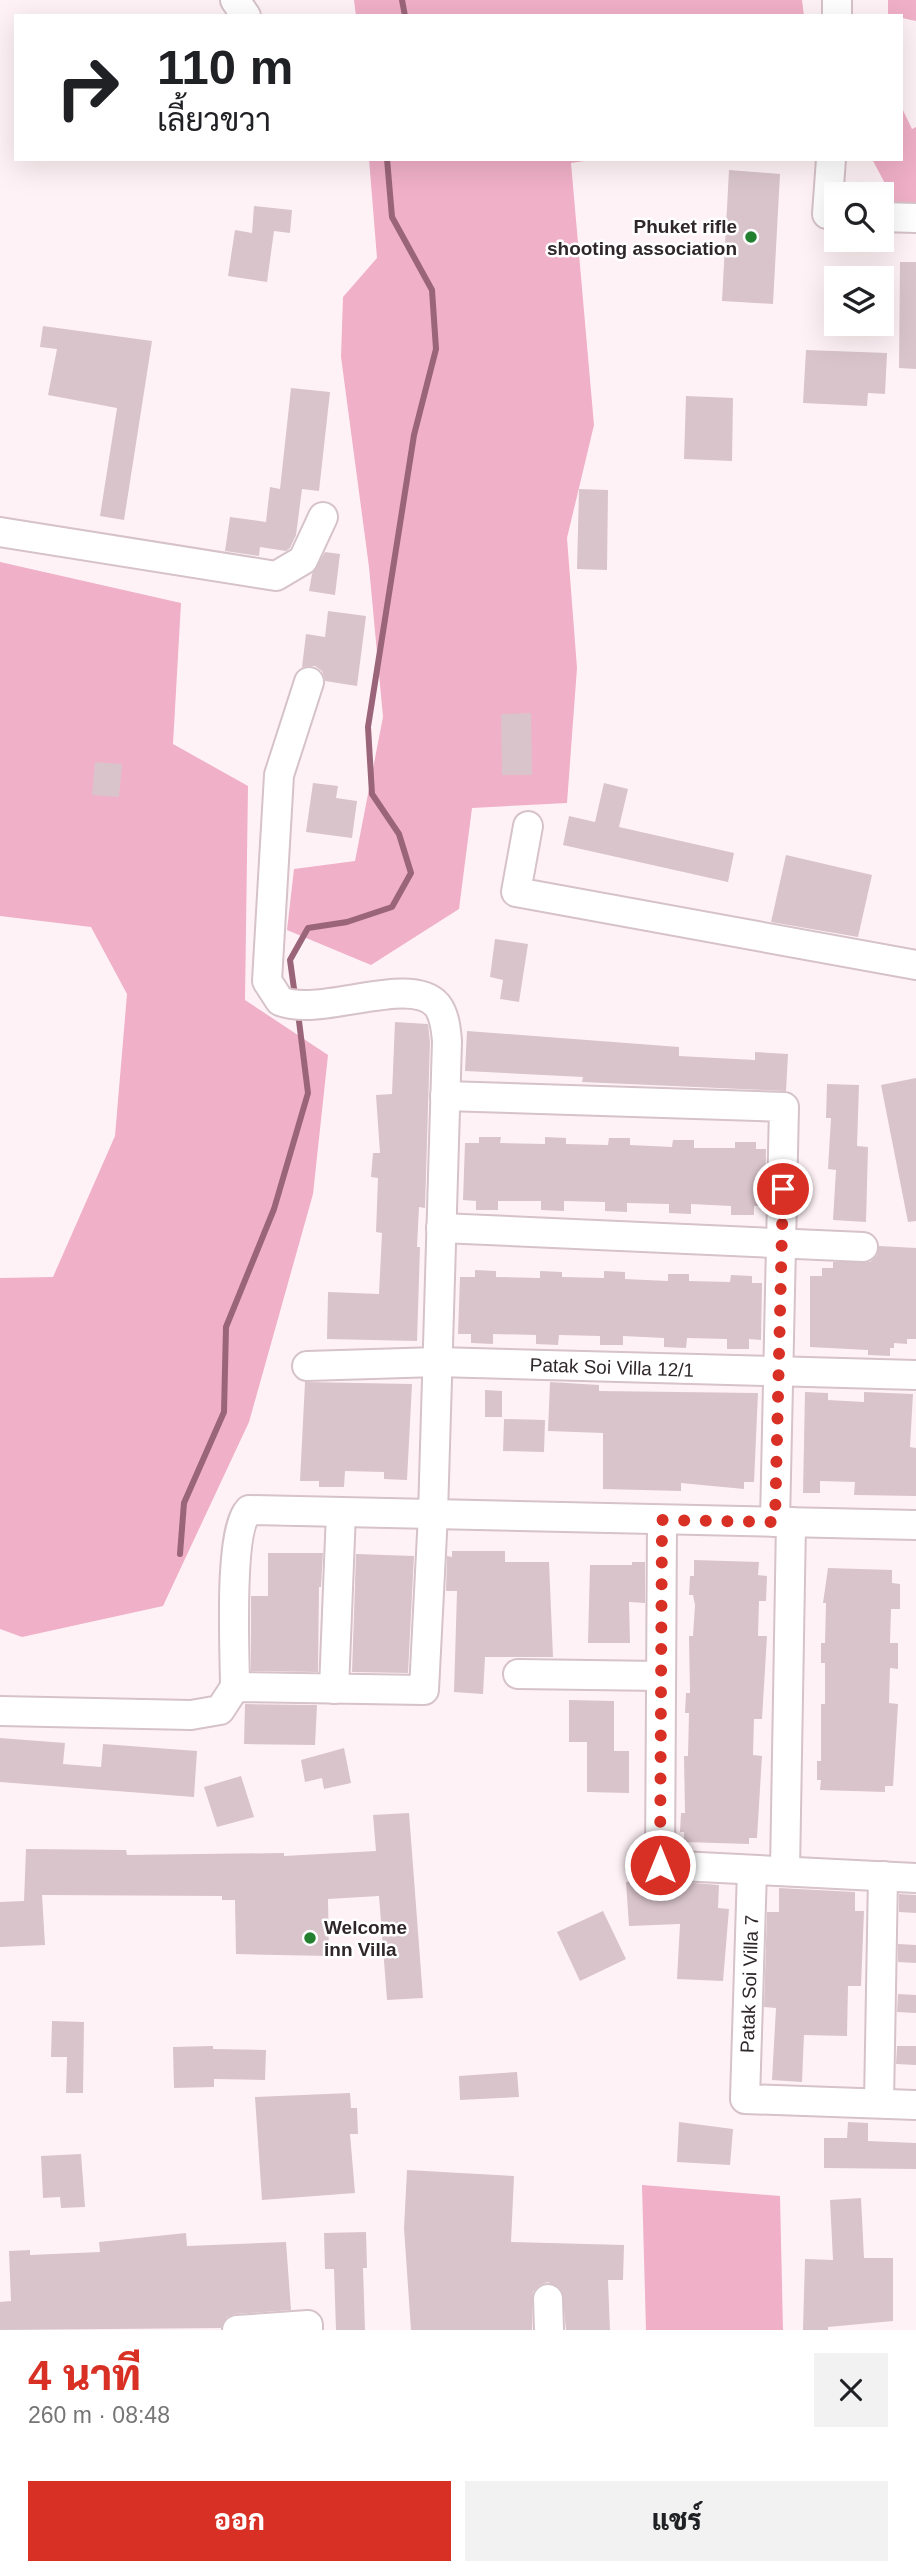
<!DOCTYPE html>
<html lang="th">
<head>
<meta charset="utf-8">
<style>
	body { margin:0; font-family:Arial,Sarabun,sans-serif; background:#f2f2f2; color:#202124; height:100vh; display:flex; flex-direction:column; font-size:26px; white-space:nowrap }
	* { box-sizing:border-box; margin:0 }
	p { font-size:23px; color:#757577 }
	.icon { flex:none; width:38px; height:38px; fill:none; stroke:currentColor; stroke-width:2; stroke-linecap:round; stroke-linejoin:round }
	.map { position:relative; height:2330px; overflow:hidden }
	.side { display:flex; flex-direction:column; background:#fff; flex:1 }
	.side>* { flex:none }
	.hud { position:absolute; left:14px; top:14px; width:889px; height:147px; border-radius:0px; box-shadow:0 7px 28px #0002; background:#fff; color:#202124; overflow:hidden }
	.fabs { position:absolute; left:824px; top:182px; display:grid; gap:14px }
	.fabs a { display:grid; place-items:center; width:70px; height:70px; border-radius:0px; background:#fff; box-shadow:0 7px 28px #0002; font-size:35px }
	.pin { position:absolute; display:grid; place-items:center; width:60px; height:60px; color:#fff; margin:-30px; border:4px solid #fff; border-radius:50%; box-shadow:0 2px 7px #0007 }
	.me { position:absolute; width:77px; margin:-38px; rotate:0deg; stroke-linejoin:round; filter:drop-shadow(0 0 5px #0008) }
	.turn { display:flex; align-items:center; gap:24px; height:147px; padding:0 28px; font-size:32px }
	.turn .icon { width:91px; height:91px; stroke-width:2.5 }
	.turn b { display:block; font-size:49px; line-height:60px }
	.round { display:grid; place-items:center; flex:none; width:74px; height:74px; border-radius:0px; background:#f2f2f2 }
	.summary { display:flex; align-items:center; justify-content:space-between; height:119px; padding:0 28px }
	h1 { font-size:42px; font-weight:800; line-height:52px; color:#d93025 }
	.button { display:flex; gap:14px; margin-top:auto; padding:14px 28px }
	.button a { flex:1; height:80px; border-radius:0px; background:#d93025; color:#fff; font-size:28px; font-weight:800; line-height:80px; text-align:center }
	.button a+a { background:#f2f2f2; color:#202124 }
	.map>svg:first-child { display:block }
	.green { fill:#f0b0c7 }
	.lines { fill:none; stroke-linecap:round; stroke-linejoin:round }
	.stream { stroke:#9a6578; stroke-width:6 }
	.building { fill:#d9c4cb }
	.minor-casing { stroke:#d6c2c9; stroke-width:32 }
	.minor { stroke:#fff; stroke-width:28 }
	.route { stroke:#d93025; stroke-width:12; stroke-dasharray:0 21.6 }
	.poi-dot { fill:#238031; stroke:#fff; stroke-width:2.5 }
	.labels { text-anchor:middle; stroke-width:5; stroke-linejoin:round; paint-order:stroke }
	.poi-label { font-size:19px; font-weight:bold; fill:#2f272a; stroke:#fff; text-anchor:end }
	.street-label { font-size:19px; fill:#2f272a; stroke:#fff }
</style>
</head>
<body>
<div class="map">
<svg width="916" height="2330" viewBox="0 0 916 2330">
	<rect width="100%" height="100%" fill="#fff2f6"/>
	<g class="green">
		<polygon points="354,0 802,0 804,16 356,16"/>
		<polygon points="888,0 916,0 916,21 888,15"/>
		<polygon points="901,106 912,129 916,127 916,206 897,206 872,159 901,159"/>
		<polygon points="369,159 598,159 571,163 594,425 567,538 577,668 567,803 472,808 459,909 371,965 287,930 294,869 355,861 383,717 369,567 341,357 343,297 377,258"/>
		<polygon points="0,562 181,603 173,744 248,786 245,1000 328,1055 313,1194 249,1422 163,1606 22,1637 0,1629 0,1278 53,1277 115,1136 127,994 91,927 0,916"/>
		<polygon points="642,2185 780,2196 783,2330 646,2330"/>
	</g>
	<g class="lines">
		<g class="stream">
			<polyline points="402,0 405,16"/>
			<polyline points="295,996 290,960 308,928 347,922 392,907 411,873 399,834 372,794 368,727 414,435 436,349 432,290 392,217 387,159"/>
			<polyline points="180,1554 184,1503 224,1412 226,1327 274,1209 308,1093 298,1013"/>
		</g>
	</g>
	<g class="building">
		<polygon points="729,170 780,174 773,304 722,301"/>
		<polygon points="254,206 292,210 290,233 274,231 267,282 228,276 235,230 252,233"/>
		<polygon points="900,262 916,262 916,369 899,368"/>
		<polygon points="43,326 152,341 124,520 100,516 117,408 48,395 57,349 40,347"/>
		<polygon points="806,350 887,353 885,394 868,393 867,406 803,403"/>
		<polygon points="291,388 330,392 319,491 302,489 296,535 290,548 286,551 260,547 259,556 225,551 230,517 266,522 270,487 280,489"/>
		<polygon points="686,396 733,398 732,461 684,459"/>
		<polygon points="579,489 608,490 607,570 577,569"/>
		<polygon points="325,552 340,554 335,595 309,591 312,574"/>
		<polygon points="328,611 366,616 357,686 325,681 322,671 315,666 302,667 306,634 325,637"/>
		<polygon points="531,713 532,775 502,775 501,714"/>
		<polygon points="95,762 122,764 119,797 92,795"/>
		<polygon points="313,783 338,786 336,798 357,801 352,838 306,832"/>
		<polygon points="604,783 628,789 619,827 734,853 728,882 563,845 569,816 595,822"/>
		<polygon points="786,855 872,875 858,937 771,922"/>
		<polygon points="495,939 528,944 519,1002 500,999 503,980 490,977"/>
		<polygon points="395,1022 428,1024 430,1042 425,1208 419,1207 417,1247 420,1247 417,1341 327,1339 328,1292 379,1294 382,1233 376,1232 378,1178 371,1177 373,1153 380,1153 376,1095 392,1094"/>
		<polygon points="467,1031 679,1047 679,1056 755,1060 755,1052 788,1054 786,1091 582,1082 583,1077 465,1071"/>
		<polygon points="916,1078 916,1221 908,1222 881,1085"/>
		<polygon points="827,1084 859,1085 857,1146 868,1147 866,1222 833,1220 836,1170 828,1169 831,1118 826,1118"/>
		<polygon points="479,1137 501,1137 500,1143 545,1144 545,1137 566,1138 566,1144 608,1145 609,1138 630,1138 630,1145 672,1147 673,1140 694,1140 694,1148 735,1148 735,1142 756,1142 756,1149 766,1149 765,1206 754,1206 754,1215 731,1215 731,1206 691,1204 691,1214 669,1213 669,1204 627,1203 627,1212 605,1211 605,1202 564,1201 564,1211 541,1210 541,1201 498,1201 498,1210 476,1210 476,1201 463,1200 465,1143 479,1143"/>
		<polygon points="879,1246 916,1248 916,1339 907,1339 907,1344 894,1343 894,1348 890,1348 890,1356 868,1355 868,1350 810,1347 810,1276 822,1276 822,1268 833,1268 833,1262 870,1262 877,1255"/>
		<polygon points="475,1270 496,1271 496,1277 540,1278 540,1271 562,1272 562,1277 604,1278 604,1271 625,1272 625,1279 668,1281 668,1274 689,1274 689,1281 730,1282 731,1275 752,1276 752,1283 762,1283 761,1340 749,1339 749,1349 727,1349 727,1339 687,1338 686,1348 664,1347 664,1338 623,1336 623,1345 600,1345 600,1336 559,1335 558,1345 536,1344 536,1335 493,1334 493,1344 471,1343 471,1334 458,1334 460,1277 475,1277"/>
		<polygon points="305,1382 412,1384 407,1480 384,1479 384,1472 345,1471 344,1487 319,1487 319,1481 300,1481"/>
		<polygon points="550,1382 599,1385 599,1391 758,1393 754,1482 744,1482 744,1489 681,1483 681,1491 603,1489 603,1433 548,1431"/>
		<polygon points="485,1390 502,1391 502,1417 485,1417"/>
		<polygon points="805,1392 828,1393 828,1400 864,1402 864,1392 913,1394 910,1447 916,1448 916,1496 854,1495 855,1482 820,1481 820,1493 803,1493"/>
		<polygon points="504,1419 545,1420 544,1452 503,1451"/>
		<polygon points="452,1551 505,1551 505,1562 549,1562 553,1657 485,1657 483,1694 454,1692 457,1591 446,1591 447,1556 452,1557"/>
		<polygon points="268,1553 323,1553 321,1587 319,1587 318,1672 251,1671 251,1596 268,1596"/>
		<polygon points="356,1554 414,1556 408,1673 352,1672"/>
		<polygon points="694,1560 759,1562 758,1575 767,1576 766,1601 759,1601 758,1636 767,1636 762,1719 754,1719 753,1755 762,1756 757,1838 749,1838 749,1844 684,1842 684,1832 680,1832 681,1813 685,1813 684,1756 688,1756 689,1713 685,1713 686,1693 690,1693 689,1636 693,1636 695,1605 693,1595 689,1595 690,1576 694,1576"/>
		<polygon points="632,1562 645,1562 645,1603 629,1602 630,1643 588,1643 590,1565 632,1565"/>
		<polygon points="828,1568 892,1570 892,1583 900,1584 900,1609 891,1609 890,1643 898,1643 898,1669 890,1668 889,1703 898,1704 893,1786 885,1786 885,1792 820,1790 821,1780 817,1780 817,1761 821,1761 821,1704 825,1704 825,1663 821,1663 821,1643 825,1643 826,1603 823,1603"/>
		<polygon points="569,1700 614,1701 614,1751 629,1751 629,1793 587,1792 587,1742 569,1742"/>
		<polygon points="245,1704 317,1705 315,1745 244,1744"/>
		<polygon points="0,1738 65,1743 63,1764 101,1767 103,1744 197,1751 194,1797 0,1782"/>
		<polygon points="344,1748 351,1783 324,1789 322,1778 305,1782 301,1760"/>
		<polygon points="241,1776 254,1817 217,1827 204,1787"/>
		<polygon points="409,1813 423,1998 387,2000 379,1896 328,1899 329,1956 236,1954 235,1900 222,1900 222,1896 42,1895 45,1945 0,1947 0,1902 24,1901 26,1849 126,1850 127,1855 284,1853 284,1856 376,1851 373,1815"/>
		<polygon points="654,1880 719,1885 718,1908 729,1909 723,1981 677,1979 680,1924 629,1926 626,1882"/>
		<polygon points="779,1888 855,1892 855,1911 864,1911 861,1986 848,1986 847,2036 804,2035 802,2082 772,2080 776,2008 764,2007 767,1912 779,1912"/>
		<polygon points="899,1894 916,1895 916,1913 899,1912"/>
		<polygon points="603,1911 626,1959 580,1981 557,1932"/>
		<polygon points="898,1944 916,1945 916,1963 898,1962"/>
		<polygon points="898,1994 916,1995 916,2013 897,2012"/>
		<polygon points="52,2021 84,2022 83,2093 66,2093 67,2057 51,2057"/>
		<polygon points="213,2046 213,2049 266,2050 265,2080 214,2079 214,2087 174,2088 173,2047"/>
		<polygon points="897,2046 916,2046 916,2065 896,2064"/>
		<polygon points="517,2072 519,2097 460,2100 459,2076"/>
		<polygon points="350,2093 351,2108 357,2108 358,2134 350,2134 355,2193 262,2200 255,2097"/>
		<polygon points="679,2122 733,2129 730,2165 677,2162"/>
		<polygon points="848,2122 868,2123 868,2141 916,2143 916,2169 824,2168 824,2138 847,2138"/>
		<polygon points="81,2154 85,2207 61,2208 60,2197 43,2198 41,2156"/>
		<polygon points="407,2170 514,2176 511,2242 624,2245 623,2280 608,2280 610,2330 566,2330 562,2291 548,2282 540,2285 533,2292 532,2330 411,2330 404,2228"/>
		<polygon points="861,2198 864,2258 893,2258 893,2321 828,2327 828,2330 803,2330 805,2259 833,2260 830,2200"/>
		<polygon points="366,2232 367,2268 363,2268 365,2330 336,2330 334,2269 325,2269 324,2233"/>
		<polygon points="186,2233 187,2246 286,2242 291,2310 235,2314 227,2317 221,2328 0,2330 0,2302 11,2301 9,2251 30,2250 30,2255 100,2252 99,2242"/>
	</g>
	<g class="lines">
		<defs>
			<g id="minor">
				<polyline points="235,0 246,16"/>
				<polyline points="837,16 837,0"/>
				<polyline points="831,159 827,214 836,215"/>
				<polyline points="882,217 916,218"/>
				<polyline points="0,532 276,576 303,560 323,517"/>
				<polyline points="528,826 516,892 916,965"/>
				<polyline points="445,1096 784,1107 775,1522"/>
				<polyline points="441,1228 863,1247"/>
				<polyline points="307,1366 437,1362 916,1375"/>
				<polyline points="662,1520 660,1865 916,1878"/>
				<polyline points="518,1674 661,1676"/>
				<path d="M235,1687C235,1653 228,1531 249,1510L916,1525"/>
				<polyline points="334,1689 341,1512"/>
				<path d="M0,1711L191,1715L220,1710L235,1687L424,1690L433,1514L447,1041C446,1030 445,1015 437,1005C410,974 320,1018 280,1001L267,981L279,775L309,682"/>
				<polyline points="752,1870 745,2099 916,2105"/>
				<polyline points="785,1871 791,1522"/>
				<polyline points="879,2103 883,1876"/>
				<polyline points="548,2299 549,2330"/>
				<polyline points="237,2330 308,2325 308,2330"/>
			</g>
		</defs>
		<use href="#minor" class="minor-casing"/>
		<use href="#minor" class="minor"/>
	</g>
	<g class="lines">
		<polyline class="route" points="660,1865 662,1520 775,1522 783,1189"/>
	</g>
	<g class="poi-dot">
		<circle cx="751" cy="237" r="7"/>
		<circle cx="310" cy="1938" r="7"/>
	</g>
	<g class="labels">
		<g class="poi-label">
			<text x="737" y="233">Phuket rifle<tspan x="737" dy="22">shooting association</tspan></text>
			<text x="324" y="1934" text-anchor="start">Welcome<tspan x="324" dy="22">inn Villa</tspan></text>
		</g>
		<g class="street-label">
			<text transform="translate(612 1367) rotate(2)" y="7">Patak Soi Villa 12/1</text>
			<text transform="translate(749 1984) rotate(-88)" y="7">Patak Soi Villa 7</text>
		</g>
	</g>
</svg>
<div class="fabs">
<a><svg class="icon" aria-label="search" viewBox="0 0 24 24"><circle cx="10" cy="10" r="6"/><path d="M15 15l6 6"/></svg></a>
<a><svg class="icon" aria-label="layers" viewBox="0 0 24 24"><path d="M12 4l9 5-9 5-9-5zM3 14l9 5 9-5"/></svg></a>
</div>
<div class="pin" style="left:783px;top:1189px;background:#d93025"><svg class="icon" aria-label="arrive" viewBox="0 0 24 24"><path d="M6 21V4h12l-3 4 3 4H6"/></svg></div>
<svg class="me" style="left:660px;top:1865px" viewBox="-20 -20 40 40"><circle r="17" fill="#d93025" stroke="#fff" stroke-width="3"/><path d="M0-11L8 9 0 5-8 9z" fill="#fff"/></svg>
<div class="hud">
<div class="turn"><svg class="icon" aria-label="right" viewBox="0 0 24 24"><path d="M7 20v-9h11M14 6l5 5-5 5"/></svg><div><b>110 m</b>เลี้ยวขวา</div></div>
</div>
</div>
<section class="side">
<div class="summary"><div><h1>4 นาที</h1><p>260 m · 08:48</p></div><a class="round"><svg class="icon" aria-label="close" viewBox="0 0 24 24"><path d="M6 6l12 12M18 6L6 18"/></svg></a></div>
<div class="button"><a>ออก</a><a>แชร์</a></div>
</section>
</body>
</html>
